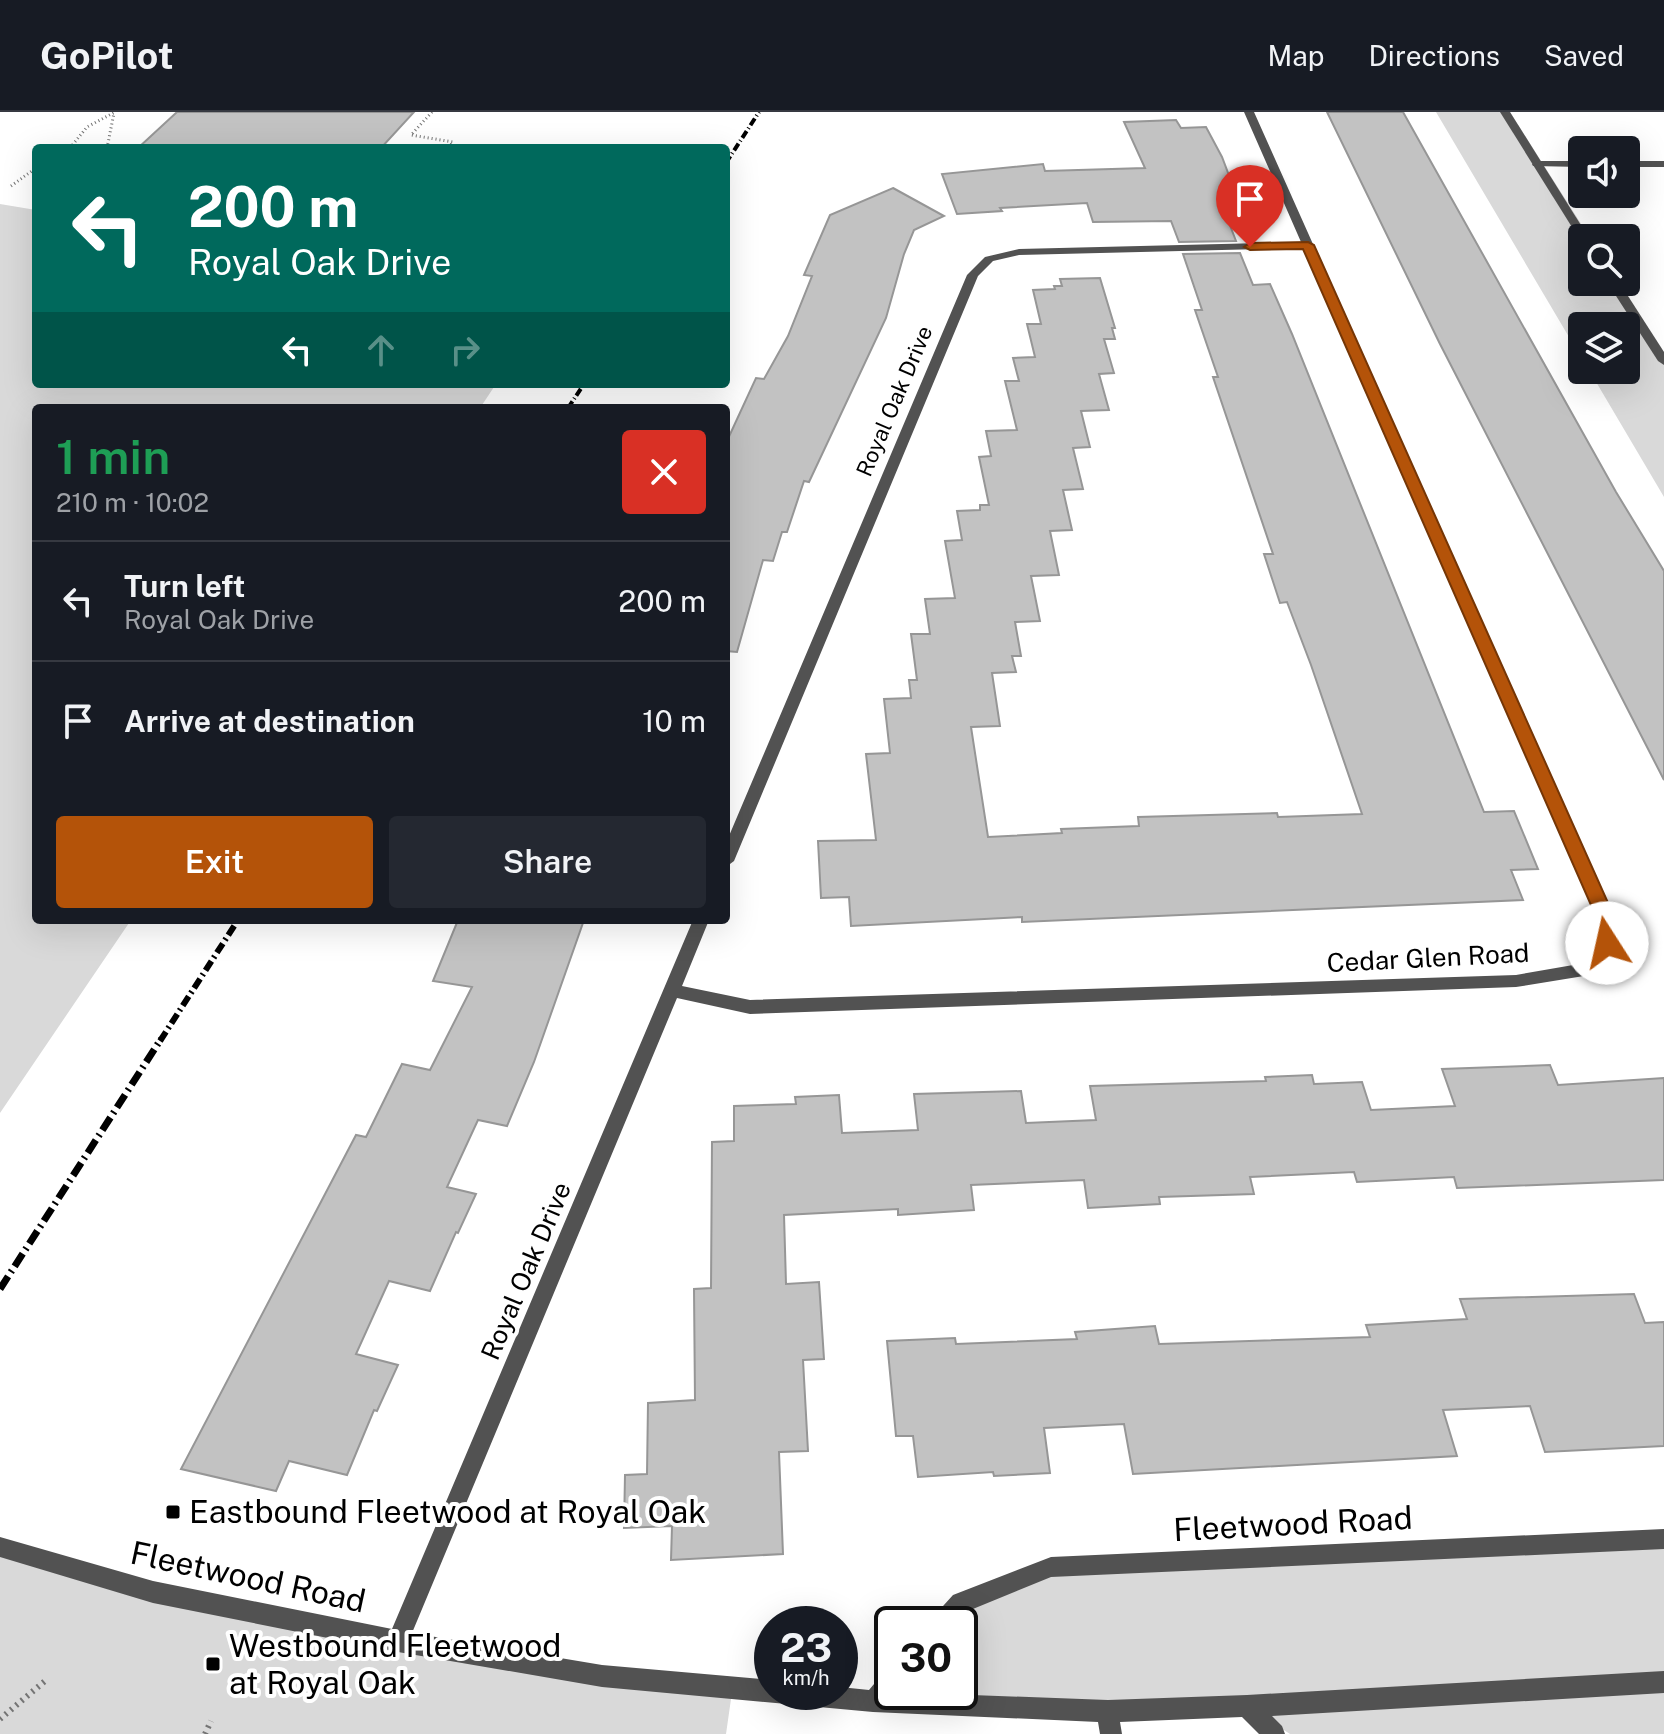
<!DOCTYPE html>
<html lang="en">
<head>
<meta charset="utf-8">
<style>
	body { margin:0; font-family:"Public Sans",sans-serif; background:#242831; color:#f1f3f6; height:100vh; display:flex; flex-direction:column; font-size:30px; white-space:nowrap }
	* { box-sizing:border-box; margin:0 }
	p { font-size:26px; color:#9ea1a6 }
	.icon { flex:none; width:44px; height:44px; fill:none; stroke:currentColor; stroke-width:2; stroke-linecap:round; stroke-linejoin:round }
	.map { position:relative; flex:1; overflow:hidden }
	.side { position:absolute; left:32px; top:292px; width:698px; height:520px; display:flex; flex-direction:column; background:#171b24; border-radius:8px; box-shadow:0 8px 32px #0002 }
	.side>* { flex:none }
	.hud { position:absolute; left:32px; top:32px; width:698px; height:244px; border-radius:8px; box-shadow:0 8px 32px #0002; background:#00695c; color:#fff; overflow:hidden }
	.controls { position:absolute; left:1568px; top:24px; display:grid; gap:16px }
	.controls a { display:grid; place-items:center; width:72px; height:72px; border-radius:8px; background:#171b24; box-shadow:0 8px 32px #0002; font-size:40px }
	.speed { position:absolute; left:754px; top:1494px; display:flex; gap:16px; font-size:40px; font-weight:700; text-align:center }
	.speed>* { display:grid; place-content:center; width:104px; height:104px; border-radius:50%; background:#171b24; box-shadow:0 8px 32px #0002; line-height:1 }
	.speed small { font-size:20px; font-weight:400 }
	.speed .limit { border:4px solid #111; border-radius:12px; background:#fff; color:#111 }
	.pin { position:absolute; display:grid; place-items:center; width:68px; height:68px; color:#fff; margin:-82px -34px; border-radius:50% 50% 50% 0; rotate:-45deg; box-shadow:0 0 8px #0007 }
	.pin .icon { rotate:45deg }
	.me { position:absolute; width:88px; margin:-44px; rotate:350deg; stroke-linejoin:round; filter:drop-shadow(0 0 6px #0008) }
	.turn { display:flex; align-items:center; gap:28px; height:168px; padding:0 24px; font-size:36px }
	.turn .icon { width:104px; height:104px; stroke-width:2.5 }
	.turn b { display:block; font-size:56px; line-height:68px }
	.lanes { display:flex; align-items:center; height:76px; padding:0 24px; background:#0003; justify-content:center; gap:40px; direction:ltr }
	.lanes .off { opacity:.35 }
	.round { display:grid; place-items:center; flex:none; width:84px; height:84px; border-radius:8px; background:#242831 }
	.headline { display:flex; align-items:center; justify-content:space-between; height:136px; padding:0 24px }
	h1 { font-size:48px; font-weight:600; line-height:60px; color:#1e9e55 }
	.primary-button { display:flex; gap:16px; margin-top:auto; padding:16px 24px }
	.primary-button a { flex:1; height:92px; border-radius:8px; background:#b45309; color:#fff; font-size:32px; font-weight:600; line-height:92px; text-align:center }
	.primary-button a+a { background:#242831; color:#f1f3f6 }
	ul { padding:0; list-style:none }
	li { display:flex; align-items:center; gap:24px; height:120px; padding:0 24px; border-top:2px solid #363941 }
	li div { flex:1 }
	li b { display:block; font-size:30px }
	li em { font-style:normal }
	header { display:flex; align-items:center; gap:48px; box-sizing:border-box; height:112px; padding:0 40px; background:#171b24; border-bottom:2px solid #363941 }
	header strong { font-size:38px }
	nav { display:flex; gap:44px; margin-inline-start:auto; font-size:28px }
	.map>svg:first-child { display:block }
	.green { fill:#d9d9d9 }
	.building { fill:#c2c2c2; stroke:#969696; stroke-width:2 }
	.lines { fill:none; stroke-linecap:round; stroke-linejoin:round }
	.path-far1 { stroke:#747474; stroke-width:3; stroke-dasharray:1 3; stroke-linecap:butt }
	.path { stroke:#747474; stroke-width:6; stroke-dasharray:2 5; stroke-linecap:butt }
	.service { fill:#525252; fill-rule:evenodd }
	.minor { fill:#525252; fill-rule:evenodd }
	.rail-far2 { stroke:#000; stroke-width:4; stroke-dasharray:8 3 1 3; stroke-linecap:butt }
	.rail-far1 { stroke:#000; stroke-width:6; stroke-dasharray:11 4 2 4; stroke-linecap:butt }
	.rail { stroke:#000; stroke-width:7; stroke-dasharray:15 5 2 5; stroke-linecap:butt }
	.route { fill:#b45309; stroke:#753606; stroke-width:2 }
	.poi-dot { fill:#000; stroke:#fff; stroke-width:3 }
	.labels { text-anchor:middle; stroke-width:8; stroke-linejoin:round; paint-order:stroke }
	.far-street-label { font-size:22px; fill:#000; stroke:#fff }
	.street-label { font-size:26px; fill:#000; stroke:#fff }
	.near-poi-label { font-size:32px; fill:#000; stroke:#fff; text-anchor:start }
	.near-street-label { font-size:32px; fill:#000; stroke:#fff }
</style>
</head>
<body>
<header>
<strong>GoPilot</strong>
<nav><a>Map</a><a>Directions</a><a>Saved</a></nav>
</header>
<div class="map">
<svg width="1664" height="1622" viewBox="0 0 1664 1622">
	<rect width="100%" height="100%" fill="#fff"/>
	<g class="green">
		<polygon points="1436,0 1510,0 1590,126 1582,126 1582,170 1618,170 1664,242 1664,385 1589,258 1626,258 1626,214 1582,214 1582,247"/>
		<polygon points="0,92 36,98 36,272 496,272 480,296 36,296 36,808 131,808 0,1001"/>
		<polygon points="1664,1427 1664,1622 1290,1622 1247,1594 873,1589 892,1580 960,1580 960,1512 942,1512 1051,1455"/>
		<polygon points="0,1432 398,1529 733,1573 726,1622 0,1622"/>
	</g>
	<g class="building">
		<polygon points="177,0 414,0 381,36 138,36"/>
		<polygon points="1327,0 1403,0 1616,380 1664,459 1664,668 1440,232"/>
		<polygon points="1176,8 1181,16 1206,15 1222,45 1242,98 1224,98 1236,129 1179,130 1171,109 1093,110 1087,91 1000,96 1002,99 957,102 942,62 1043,52 1045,59 1145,56 1124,10"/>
		<polygon points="893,76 944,104 914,118 904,142 886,206 809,370 804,369 787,420 782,420 773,449 763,448 737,540 726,539 726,331 756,266 764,267 788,224 812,164 804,163 830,103"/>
		<polygon points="1240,141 1253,173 1270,172 1292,222 1484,700 1514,699 1538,757 1511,758 1523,788 1022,810 1022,805 851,814 849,785 821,786 818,729 876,728 866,642 890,641 884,587 911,586 909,568 917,568 911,522 930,522 925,487 955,486 945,429 962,428 957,399 980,398 980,393 989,393 979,345 991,344 986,319 1017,318 1005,269 1019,269 1013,246 1035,245 1027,212 1041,212 1033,178 1055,177 1054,174 1062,174 1060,167 1100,166 1115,216 1112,216 1115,227 1104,227 1114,261 1099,262 1109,298 1081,299 1090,335 1073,336 1083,377 1063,378 1072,418 1050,419 1059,463 1031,464 1040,509 1015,510 1021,544 1012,544 1016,560 992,561 1000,614 971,615 988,725 1062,721 1061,717 1139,714 1138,705 1277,701 1278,705 1362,702 1311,553 1287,490 1280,491 1264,442 1273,442 1213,265 1218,265 1195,198 1202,198 1183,142"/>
		<polygon points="458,808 584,808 534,950 507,1014 478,1008 447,1075 476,1082 458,1121 456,1120 430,1179 389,1169 356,1242 398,1253 377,1299 374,1298 347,1363 289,1349 276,1379 181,1357 356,1023 366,1025 402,952 430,958 472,875 433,869"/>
		<polygon points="1550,953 1558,973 1664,966 1664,1068 1457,1076 1454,1065 1357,1070 1354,1060 1250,1065 1254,1082 1159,1085 1160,1092 1088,1096 1084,1068 971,1073 974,1098 898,1103 898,1097 784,1103 786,1172 819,1170 824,1247 803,1248 808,1339 779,1340 783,1442 671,1448 672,1414 624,1416 625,1363 647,1362 648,1291 695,1288 694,1177 711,1176 712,1030 734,1029 734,994 796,992 795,985 839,983 842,1021 918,1018 914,982 1021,979 1026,1011 1096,1008 1090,974 1266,969 1265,965 1312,963 1314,972 1362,970 1371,998 1455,994 1442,957"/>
		<polygon points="1634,1182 1645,1211 1664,1210 1664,1334 1545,1340 1530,1294 1443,1298 1457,1344 1133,1362 1124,1312 1044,1316 1050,1361 994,1364 993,1360 918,1365 913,1324 896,1324 887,1229 955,1226 956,1232 1077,1227 1075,1220 1155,1214 1159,1232 1370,1225 1366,1213 1467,1207 1460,1187"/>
	</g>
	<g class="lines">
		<g class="path-far1">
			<polyline points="432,0 411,23 453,30 448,36"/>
			<polyline points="70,36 87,15 115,0"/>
			<polyline points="107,36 114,1"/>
			<polyline points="11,74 36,56"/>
		</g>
		<g class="path">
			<polyline points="0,1607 45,1569"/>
			<polyline points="205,1622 211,1609"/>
		</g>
		<g class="service">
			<polygon points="1537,49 1582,49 1582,55 1533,54 1532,52"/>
			<rect x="1626" y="49" width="38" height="6"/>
		</g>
		<g class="minor">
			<polygon points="1244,0 1254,0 1608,793 1615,831 1613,835 1590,863 1516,875 750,902 677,886 412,1521 602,1553 772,1568 772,1580 840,1580 840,1575 869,1578 884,1560 892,1557 892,1580 1108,1588 1247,1583 1664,1559 1664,1581 1272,1604 1282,1614 1285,1622 1259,1622 1242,1605 1120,1610 1122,1622 1100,1622 1098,1610 873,1600 602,1575 398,1540 153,1491 0,1445 0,1425 153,1469 392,1517 693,808 709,808 682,874 750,888 1516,863 1579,852 1599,830 1592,793 1304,136 1019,143 993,149 978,164 734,749 726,755 726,731 967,163 985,145 1019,137 1301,130"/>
			<polygon points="1500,0 1510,0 1589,126 1580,128"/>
			<polygon points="1607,170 1619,170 1664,240 1664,253 1658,249"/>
			<polygon points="1664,1417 1664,1437 1051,1465 968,1499 956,1512 931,1512 934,1504 953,1483 1051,1445"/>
		</g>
		<g class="rail-far2">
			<polyline points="726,51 759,0"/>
			<polyline points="568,296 584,272"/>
		</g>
		<polyline class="rail-far1" points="160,929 238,808"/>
		<polyline class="rail" points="0,1177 161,927"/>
	</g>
	<polygon class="route" points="1308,130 1314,133 1609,793 1616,831 1613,836 1607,838 1597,831 1591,793 1303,137 1250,138 1244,135 1250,131"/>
	<g class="poi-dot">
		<rect x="165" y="1392" width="16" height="16" rx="4"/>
		<rect x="205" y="1544" width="16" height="16" rx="4"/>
	</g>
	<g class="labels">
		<g class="far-street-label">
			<text transform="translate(894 289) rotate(-67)" y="8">Royal Oak Drive</text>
		</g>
		<g class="street-label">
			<text transform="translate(1428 846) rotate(-3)" y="9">Cedar Glen Road</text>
			<text transform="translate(526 1159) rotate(-67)" y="9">Royal Oak Drive</text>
		</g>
		<g class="near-poi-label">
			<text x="189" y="1411">Eastbound Fleetwood at Royal Oak</text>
			<text x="229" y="1545">Westbound Fleetwood<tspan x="229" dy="37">at Royal Oak</tspan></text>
		</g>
		<g class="near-street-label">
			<text transform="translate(1293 1412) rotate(-3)" y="11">Fleetwood Road</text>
			<text transform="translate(248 1465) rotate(12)" y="11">Fleetwood Road</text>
		</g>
	</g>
</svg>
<div class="controls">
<a><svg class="icon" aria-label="sound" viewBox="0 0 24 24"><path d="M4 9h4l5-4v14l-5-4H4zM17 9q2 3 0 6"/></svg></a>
<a><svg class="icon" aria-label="search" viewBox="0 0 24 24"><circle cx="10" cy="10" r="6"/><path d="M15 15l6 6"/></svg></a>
<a><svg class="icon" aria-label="layers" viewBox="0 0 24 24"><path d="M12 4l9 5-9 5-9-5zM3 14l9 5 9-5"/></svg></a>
</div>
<div class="speed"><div>23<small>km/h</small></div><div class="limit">30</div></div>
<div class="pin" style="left:1250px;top:135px;background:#d93025"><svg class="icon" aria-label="arrive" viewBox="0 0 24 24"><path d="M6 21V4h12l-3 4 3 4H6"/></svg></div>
<svg class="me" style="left:1607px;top:831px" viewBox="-20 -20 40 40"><circle r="19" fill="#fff"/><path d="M0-13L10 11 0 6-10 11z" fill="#b45309"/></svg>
<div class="hud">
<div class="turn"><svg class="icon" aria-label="left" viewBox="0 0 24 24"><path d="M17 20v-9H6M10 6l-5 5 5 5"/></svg><div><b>200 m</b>Royal Oak Drive</div></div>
<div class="lanes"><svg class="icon" aria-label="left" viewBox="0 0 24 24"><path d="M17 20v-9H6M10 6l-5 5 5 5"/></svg><svg class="icon off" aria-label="ahead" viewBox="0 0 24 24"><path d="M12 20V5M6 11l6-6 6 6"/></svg><svg class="icon off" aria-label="right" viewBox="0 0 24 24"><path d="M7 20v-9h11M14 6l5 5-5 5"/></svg></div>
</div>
<section class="side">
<div class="headline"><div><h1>1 min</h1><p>210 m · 10:02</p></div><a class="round" style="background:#d93025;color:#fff"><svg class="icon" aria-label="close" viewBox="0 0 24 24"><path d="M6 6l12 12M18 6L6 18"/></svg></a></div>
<ul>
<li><svg class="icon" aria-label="left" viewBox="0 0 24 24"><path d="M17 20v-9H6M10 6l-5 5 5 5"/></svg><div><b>Turn left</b><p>Royal Oak Drive</p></div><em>200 m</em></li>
<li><svg class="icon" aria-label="arrive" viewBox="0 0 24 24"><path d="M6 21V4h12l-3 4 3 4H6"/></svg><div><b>Arrive at destination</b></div><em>10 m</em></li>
</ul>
<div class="primary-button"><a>Exit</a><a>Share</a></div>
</section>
</div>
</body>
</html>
